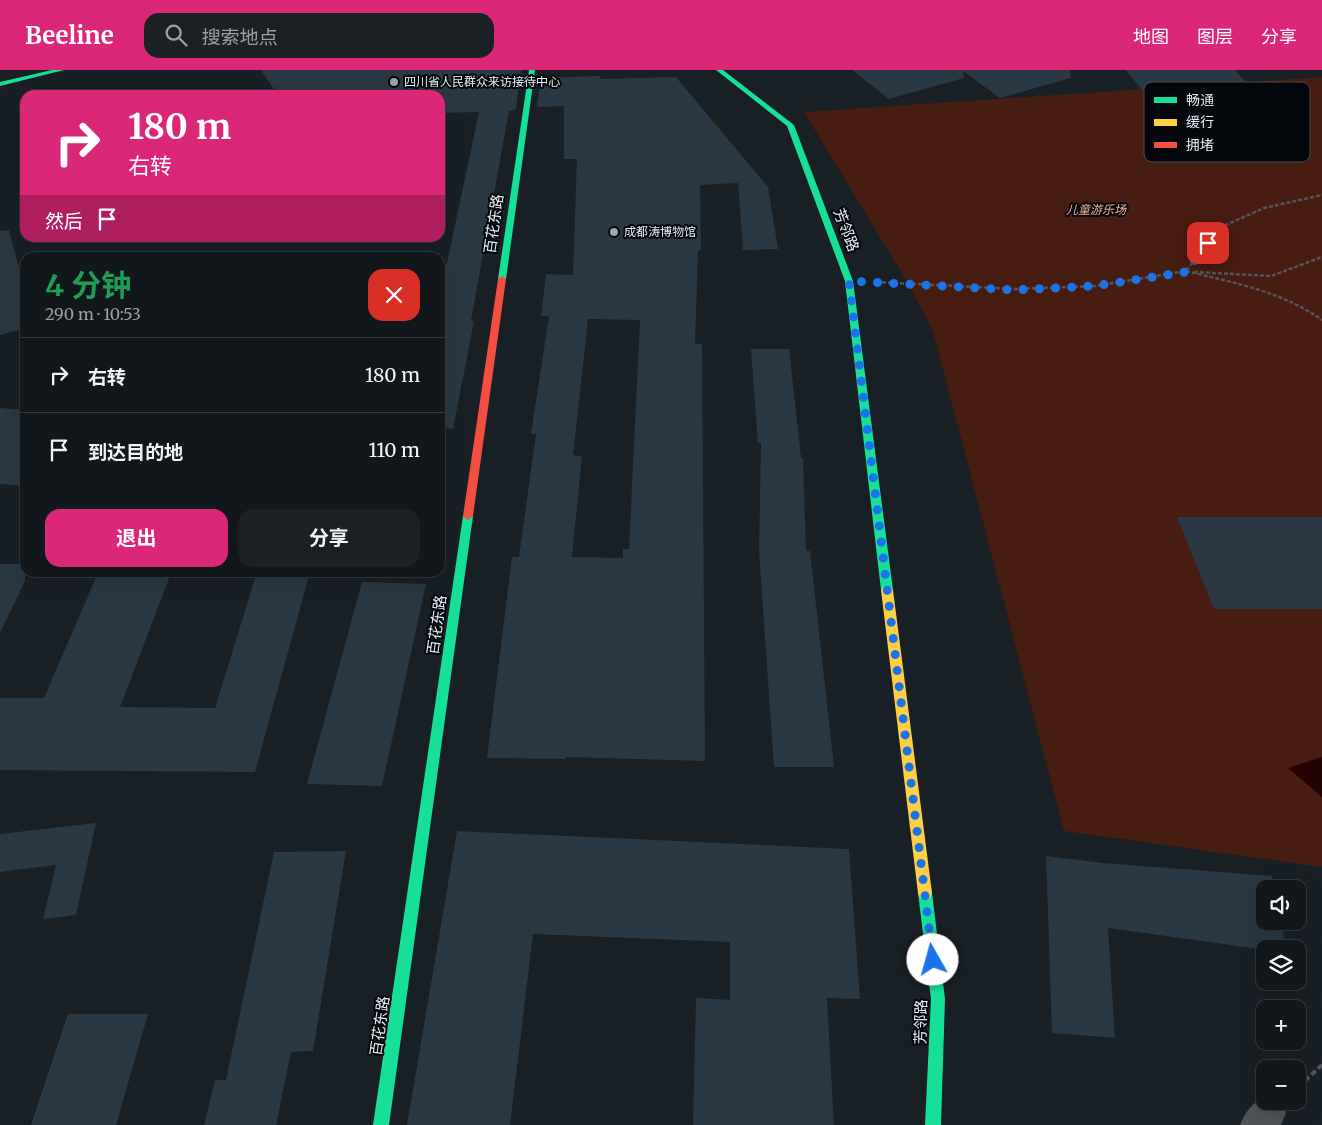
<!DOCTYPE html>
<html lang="zh">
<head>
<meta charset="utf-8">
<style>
	body { margin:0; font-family:Merriweather,"Noto Sans SC",serif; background:#1b2025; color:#f1f3f6; height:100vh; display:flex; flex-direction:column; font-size:19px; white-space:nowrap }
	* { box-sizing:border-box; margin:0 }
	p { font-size:16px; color:#9c9fa3 }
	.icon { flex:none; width:28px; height:28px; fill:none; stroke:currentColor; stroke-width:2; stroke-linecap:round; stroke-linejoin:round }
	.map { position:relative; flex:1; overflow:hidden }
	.sheet { position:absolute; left:20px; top:182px; width:425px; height:325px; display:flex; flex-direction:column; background:#12171c; border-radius:15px; box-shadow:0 5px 20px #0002,0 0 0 1px #31363b }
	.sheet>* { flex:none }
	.banner { position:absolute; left:20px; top:20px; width:425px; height:152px; border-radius:15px; box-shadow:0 5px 20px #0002,0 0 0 1px #31363b; background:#db2777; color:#fff; overflow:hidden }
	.buttons { position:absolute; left:1256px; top:810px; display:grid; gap:10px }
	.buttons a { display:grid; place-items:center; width:50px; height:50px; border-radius:10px; background:#12171c; box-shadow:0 5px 20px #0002,0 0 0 1px #31363b; font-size:25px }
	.pin { position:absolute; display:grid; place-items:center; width:42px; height:42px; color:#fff; margin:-21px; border-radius:10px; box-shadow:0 2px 8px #0006 }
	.me { position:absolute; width:55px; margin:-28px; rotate:353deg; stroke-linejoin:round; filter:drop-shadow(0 0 4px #0008) }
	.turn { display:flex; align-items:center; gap:18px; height:105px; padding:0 25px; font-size:22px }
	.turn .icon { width:65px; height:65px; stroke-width:2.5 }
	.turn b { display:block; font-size:35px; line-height:42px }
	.then { display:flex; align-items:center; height:48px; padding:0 25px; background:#0003; gap:10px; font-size:19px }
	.round { display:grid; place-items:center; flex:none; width:52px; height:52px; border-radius:15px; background:#1b2025 }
	.head { display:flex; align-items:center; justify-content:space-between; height:85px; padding:0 25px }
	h1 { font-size:30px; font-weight:700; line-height:38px; color:#1e9e55 }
	.cta { display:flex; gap:10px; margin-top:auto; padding:10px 25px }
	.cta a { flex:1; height:58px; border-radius:15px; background:#db2777; color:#fff; font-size:20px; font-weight:700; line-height:58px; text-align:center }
	.cta a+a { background:#1b2025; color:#f1f3f6 }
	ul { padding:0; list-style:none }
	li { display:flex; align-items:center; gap:15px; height:75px; padding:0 25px; border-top:1px solid #31363b }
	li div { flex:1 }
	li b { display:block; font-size:19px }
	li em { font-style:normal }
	header { display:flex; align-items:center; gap:30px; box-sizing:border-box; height:70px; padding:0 25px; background:#db2777; color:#fff }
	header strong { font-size:24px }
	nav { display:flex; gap:28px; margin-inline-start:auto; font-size:18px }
	.search { width:350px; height:45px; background:#1b2025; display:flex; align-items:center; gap:12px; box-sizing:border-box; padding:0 18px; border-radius:15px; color:#9c9fa3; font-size:19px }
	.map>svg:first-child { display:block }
	.green { fill:#481d11 }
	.water { fill:#230303 }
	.building { fill:#293843; fill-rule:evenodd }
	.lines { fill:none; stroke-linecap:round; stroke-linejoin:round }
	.path-far1 { stroke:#52565b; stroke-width:2.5; stroke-dasharray:4 2; stroke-linecap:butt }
	.path { stroke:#52565b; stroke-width:4; stroke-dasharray:6 3; stroke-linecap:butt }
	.street { fill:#4e5358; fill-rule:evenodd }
	.fast { fill:#16e098; fill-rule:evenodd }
	.slow { fill:#ffcf43; fill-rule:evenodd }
	.jam { fill:#f24e42; fill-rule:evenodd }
	.route { stroke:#1a73e8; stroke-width:9; stroke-dasharray:0 16.2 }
	.poi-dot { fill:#9da5ac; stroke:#04080d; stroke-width:2 }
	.labels { text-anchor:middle; stroke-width:4; stroke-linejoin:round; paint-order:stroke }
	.far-poi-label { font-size:12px; fill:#e5edf5; stroke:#04080d; text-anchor:start }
	.far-park-label { font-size:12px; font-style:italic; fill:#f4ab96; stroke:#04080d }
	.street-label { font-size:15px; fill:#e5edf5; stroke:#04080d }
	.key { fill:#04080d; stroke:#484d53; stroke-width:1 }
	.key-label { font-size:14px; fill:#e5edf5 }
</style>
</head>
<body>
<header>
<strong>Beeline</strong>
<div class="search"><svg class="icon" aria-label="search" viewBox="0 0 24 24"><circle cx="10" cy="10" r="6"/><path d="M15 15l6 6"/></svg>搜索地点</div>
<nav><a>地图</a><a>图层</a><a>分享</a></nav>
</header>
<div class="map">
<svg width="1322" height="1055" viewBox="0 0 1322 1055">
	<rect width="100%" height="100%" fill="#181f25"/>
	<polygon class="green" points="1322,7 1322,797 1064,761 933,261 908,213 804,42"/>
	<polygon class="water" points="1322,687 1322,727 1288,698"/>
	<g class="building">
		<polygon points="261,0 521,0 516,38 515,40 509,41 471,251 474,251 453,359 440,357 440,226 479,42 440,43 440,25 278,25"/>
		<polygon points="852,0 1070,0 1071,8 1000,28 963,1 964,8 889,29"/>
		<polygon points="1126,0 1235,0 1296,65 1184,73"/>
		<path d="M600,6L601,9L676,7L768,117L778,179L743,180L738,113L700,115L701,180H698L695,274H702L705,691L566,687V689L487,688L512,487H519L536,364H531L549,246H541L546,204L573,205L577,89H564V36L537,37L541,8ZM588,249L640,250L629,479H623V488L572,487L582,386L573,385Z"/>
		<polygon points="9,160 25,221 25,258 0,265 0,161"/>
		<polygon points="751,279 789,279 801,388 803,388 806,481 810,481 834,697 774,697 759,481 761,373 758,373"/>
		<polygon points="0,338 25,340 25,416 0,414"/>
		<polygon points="1177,447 1322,447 1322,539 1214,539"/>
		<polygon points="0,494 25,494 25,511 0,563"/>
		<polygon points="257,502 310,502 255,702 0,700 0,628 44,628 97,505 170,506 120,637 215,638"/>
		<polygon points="362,512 426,514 382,716 307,714"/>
		<polygon points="96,753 76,845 43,849 56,795 0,802 0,764"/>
		<polygon points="457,761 849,779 860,929 827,928 834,1055 693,1055 696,928 730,930 730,872 533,864 510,1055 407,1055"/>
		<polygon points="346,781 313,981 291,982 276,1055 204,1055 215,1010 226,1010 274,782"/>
		<polygon points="1046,786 1104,793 1272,806 1274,819 1265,819 1265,851 1281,851 1286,879 1259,879 1108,858 1115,968 1052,963"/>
		<polygon points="68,944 148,944 116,1055 31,1055"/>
	</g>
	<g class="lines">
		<g class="path-far1">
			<path d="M1186,201C1234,213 1281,221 1322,250"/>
			<polyline points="1194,202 1271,206 1322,187"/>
			<polyline points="876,212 1015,219 1095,216 1186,201 1219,158 1264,138 1322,125"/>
		</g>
		<polyline class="path" points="1298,1017 1322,995"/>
		<path class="street" d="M1265,1027V1031H1281L1286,1043L1281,1055H1240C1245,1042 1252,1033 1265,1027Z"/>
		<g class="fast">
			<polygon points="52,0 64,0 0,16 0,12"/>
			<polygon points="529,0 535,0 506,209 502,212 498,209"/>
			<polygon points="716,0 723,0 794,55 853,211 893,520 891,523 883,523 881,520 845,211 787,56"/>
			<polygon points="468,442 473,446 389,1055 373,1055 463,446"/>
			<polygon points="925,816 930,818 932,823 945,929 941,1055 925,1055 931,929 918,823 920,818"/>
		</g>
		<polygon class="slow" points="887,516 891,517 893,520 932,823 930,828 925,830 920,828 918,823 881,520 883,517"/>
		<polygon class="jam" points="502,206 506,209 473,446 468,450 463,446 498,209"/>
	</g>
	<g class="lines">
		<polyline class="route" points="933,890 849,211 1015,220 1095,216 1186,202 1208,173"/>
	</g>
	<g class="poi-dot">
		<circle cx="394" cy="12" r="5"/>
		<circle cx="614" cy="162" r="5"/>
	</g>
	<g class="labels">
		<g class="far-poi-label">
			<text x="404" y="16">四川省人民群众来访接待中心</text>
			<text x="624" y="166">成都涛博物馆</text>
		</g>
		<g class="far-park-label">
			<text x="1096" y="144">儿童游乐场</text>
		</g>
		<g class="street-label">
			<text transform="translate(494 154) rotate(-82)" y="5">百花东路</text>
			<text transform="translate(846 160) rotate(69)" y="5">芳邻路</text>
			<text transform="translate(437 555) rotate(-82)" y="5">百花东路</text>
			<text transform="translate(921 952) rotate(-89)" y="5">芳邻路</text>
			<text transform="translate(380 956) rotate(-82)" y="5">百花东路</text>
		</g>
	</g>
	<rect x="1144" y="12" width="166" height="80" rx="8" class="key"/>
	<rect x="1154" y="27" width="23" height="6" fill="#16e098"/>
	<rect x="1154" y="49" width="23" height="7" fill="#ffcf43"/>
	<rect x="1154" y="72" width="23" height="6" fill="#f24e42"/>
	<g class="key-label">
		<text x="1186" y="35">畅通</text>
		<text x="1186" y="57">缓行</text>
		<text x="1186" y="80">拥堵</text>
	</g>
</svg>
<div class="buttons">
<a><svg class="icon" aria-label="sound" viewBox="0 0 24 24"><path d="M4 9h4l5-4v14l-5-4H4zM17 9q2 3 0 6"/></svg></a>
<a><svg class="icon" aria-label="layers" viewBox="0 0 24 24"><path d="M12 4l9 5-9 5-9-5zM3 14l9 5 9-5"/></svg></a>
<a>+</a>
<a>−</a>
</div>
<div class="pin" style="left:1208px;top:173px;background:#d93025"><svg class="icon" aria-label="arrive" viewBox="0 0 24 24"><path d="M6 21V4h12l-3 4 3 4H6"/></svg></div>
<svg class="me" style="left:933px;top:890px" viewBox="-20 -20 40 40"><circle r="19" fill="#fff"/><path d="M0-13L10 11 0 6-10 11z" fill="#1a73e8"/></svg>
<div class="banner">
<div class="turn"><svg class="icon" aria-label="right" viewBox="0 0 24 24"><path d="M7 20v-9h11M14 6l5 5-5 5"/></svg><div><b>180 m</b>右转</div></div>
<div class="then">然后<svg class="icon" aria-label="arrive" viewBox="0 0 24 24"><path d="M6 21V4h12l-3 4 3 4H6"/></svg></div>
</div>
<section class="sheet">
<div class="head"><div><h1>4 分钟</h1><p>290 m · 10:53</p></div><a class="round" style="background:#d93025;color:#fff"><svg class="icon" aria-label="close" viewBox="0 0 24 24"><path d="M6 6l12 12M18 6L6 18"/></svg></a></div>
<ul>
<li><svg class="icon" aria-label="right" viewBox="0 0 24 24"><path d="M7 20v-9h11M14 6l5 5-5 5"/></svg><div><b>右转</b></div><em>180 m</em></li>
<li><svg class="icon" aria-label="arrive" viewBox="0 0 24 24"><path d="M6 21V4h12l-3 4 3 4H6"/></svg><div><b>到达目的地</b></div><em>110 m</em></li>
</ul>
<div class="cta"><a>退出</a><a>分享</a></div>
</section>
</div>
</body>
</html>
